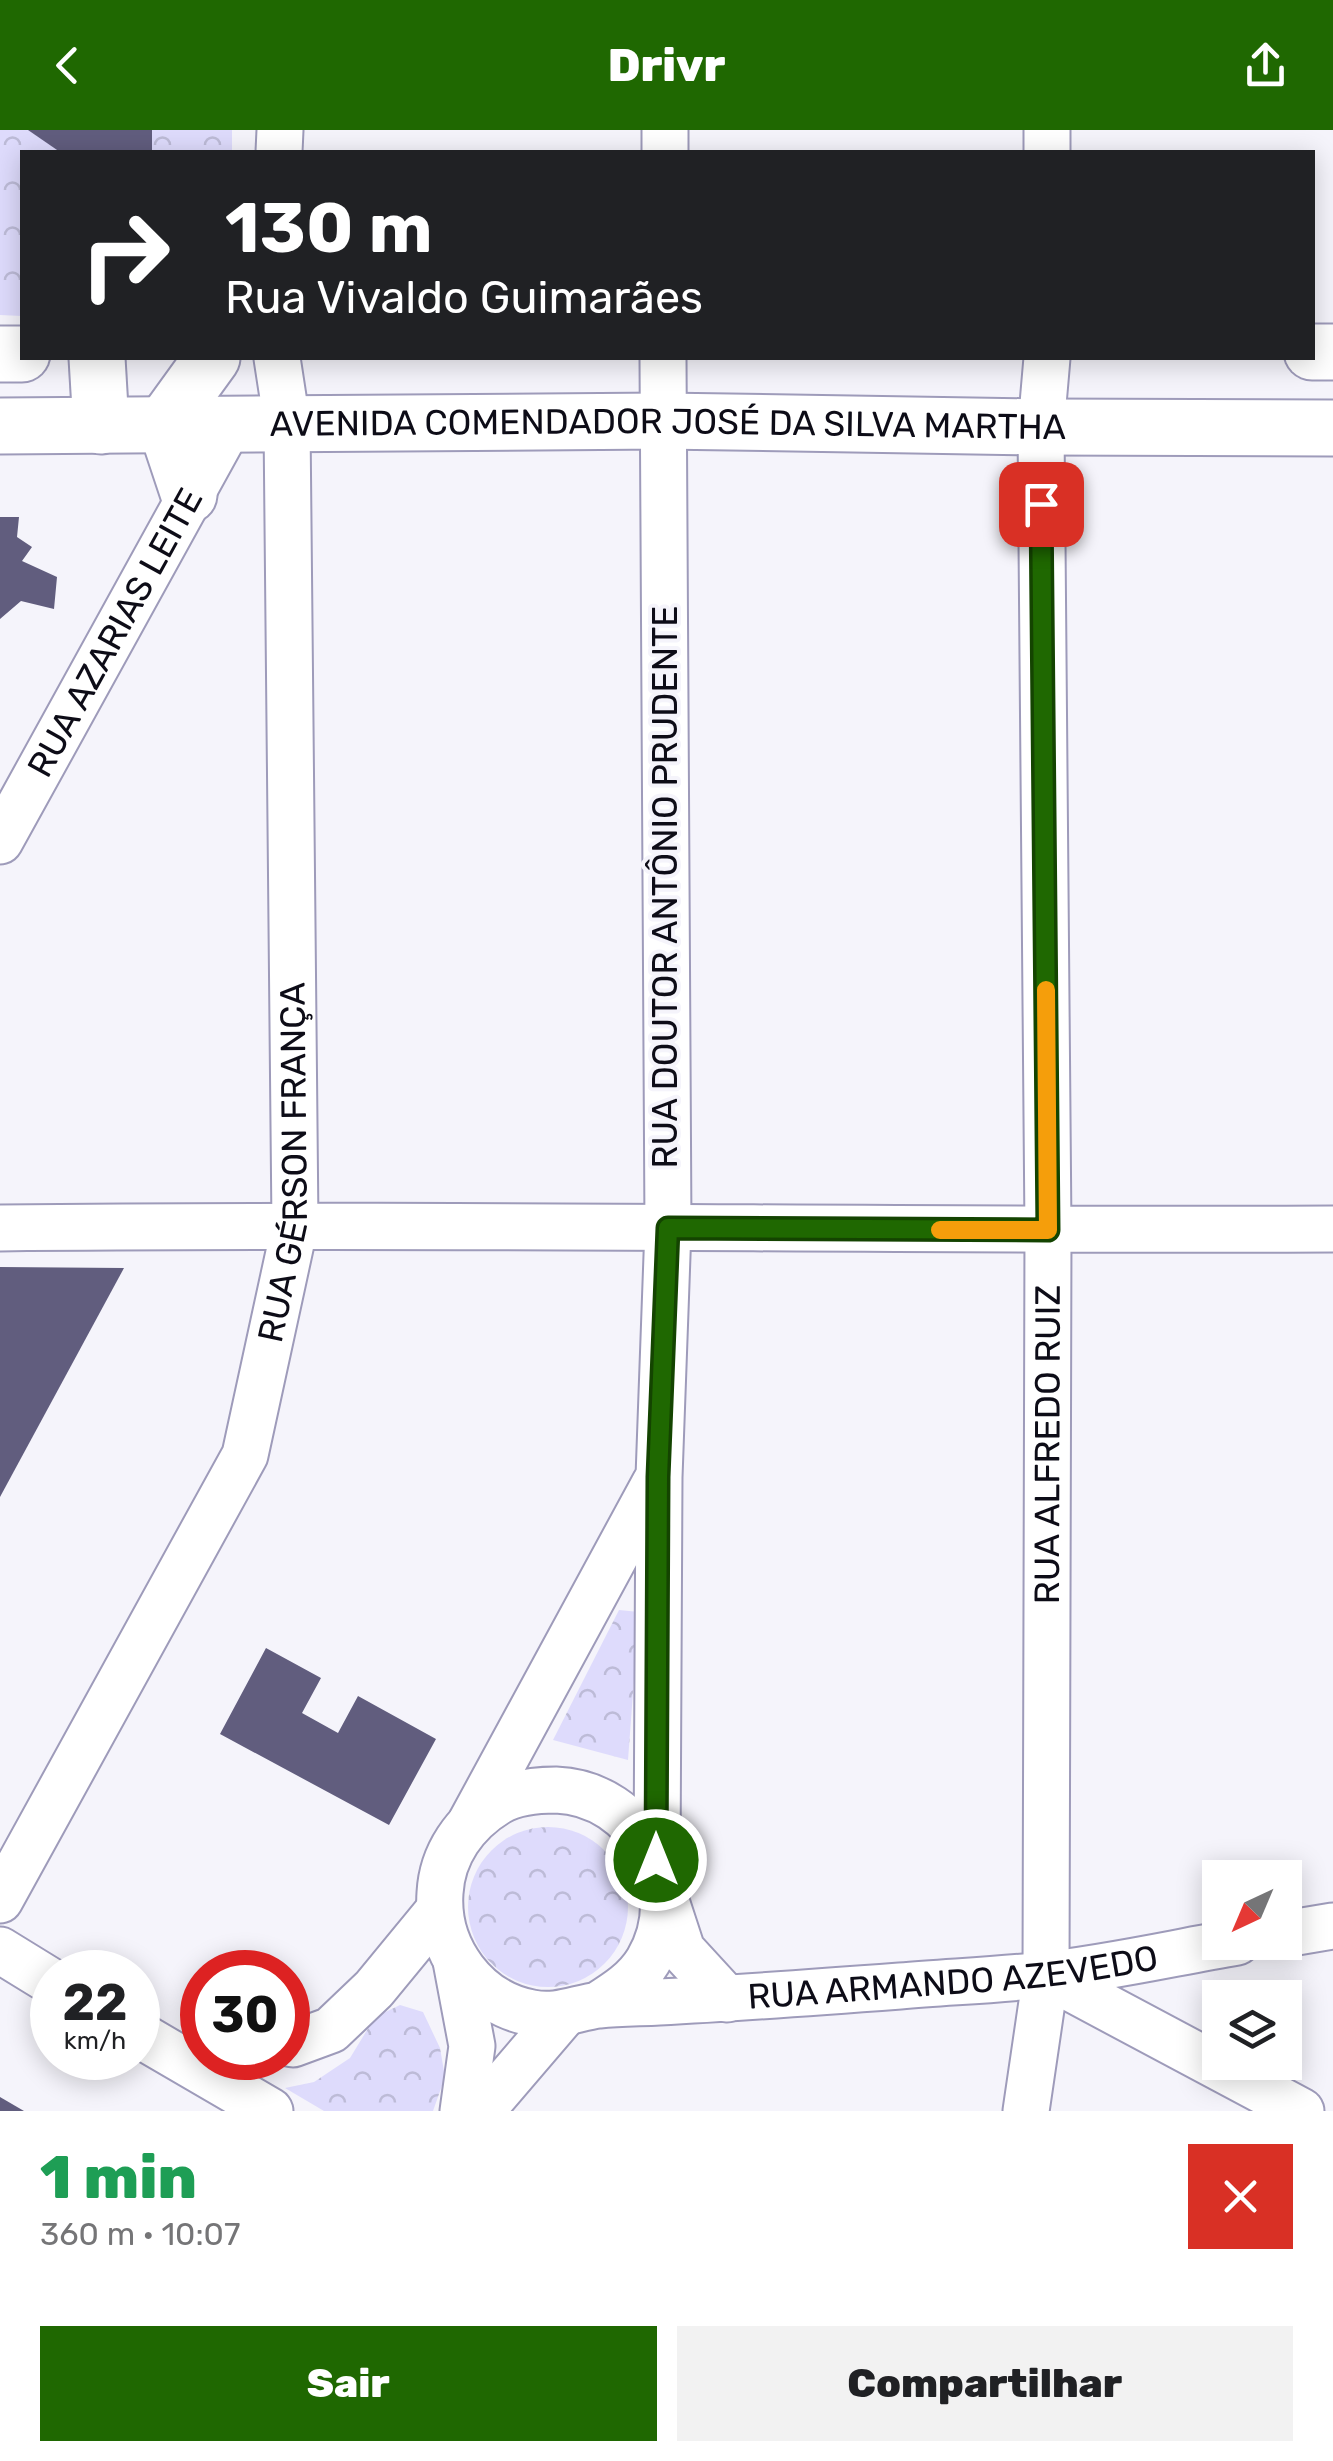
<!DOCTYPE html>
<html lang="pt">
<head>
<meta charset="utf-8">
<style>
	body { margin:0; font-family:Rubik,sans-serif; background:#f2f2f2; color:#202124; height:100vh; display:flex; flex-direction:column; font-size:38px; white-space:nowrap }
	* { box-sizing:border-box; margin:0 }
	p { font-size:32px; color:#757577 }
	.icon { flex:none; width:55px; height:55px; fill:none; stroke:currentColor; stroke-width:2; stroke-linecap:round; stroke-linejoin:round }
	.map { position:relative; height:1981px; overflow:hidden }
	.sheet { display:flex; flex-direction:column; background:#fff; flex:1 }
	.sheet>* { flex:none }
	.hud { position:absolute; left:20px; top:20px; width:1295px; height:210px; border-radius:0px; box-shadow:0 5px 25px #0003; background:#202124; color:#fff; overflow:hidden }
	.needle { width:65px; rotate:224deg }
	.tools { position:absolute; left:1202px; top:1730px; display:grid; gap:20px }
	.tools a { display:grid; place-items:center; width:100px; height:100px; border-radius:0px; background:#fff; box-shadow:0 5px 25px #0003; font-size:50px }
	.speed { position:absolute; left:30px; top:1820px; display:flex; gap:20px; font-size:50px; font-weight:700; text-align:center }
	.speed>* { display:grid; place-content:center; width:130px; height:130px; border-radius:50%; background:#fff; box-shadow:0 5px 25px #0003; line-height:1 }
	.speed small { font-size:25px; font-weight:400 }
	.speed .limit { border:15px solid #d22; background:#fff; color:#111 }
	.pin { position:absolute; display:grid; place-items:center; width:85px; height:85px; color:#fff; margin:-42px; border-radius:20px; box-shadow:0 5px 15px #0006 }
	.me { position:absolute; width:110px; margin:-55px; rotate:0deg; stroke-linejoin:round; filter:drop-shadow(0 0 8px #0008) }
	.turn { display:flex; align-items:center; gap:35px; height:210px; padding:0 40px; font-size:45px }
	.turn .icon { width:130px; height:130px; stroke-width:2.5 }
	.turn b { display:block; font-size:70px; line-height:85px }
	.round { display:grid; place-items:center; flex:none; width:105px; height:105px; border-radius:0px; background:#f2f2f2 }
	.summary { display:flex; align-items:center; justify-content:space-between; height:170px; padding:0 40px }
	h1 { font-size:60px; font-weight:800; line-height:75px; color:#1e9e55 }
	.action { display:flex; gap:20px; margin-top:auto; padding:20px 40px }
	.action a { flex:1; height:115px; border-radius:0px; background:#1f6801; color:#fff; font-size:40px; font-weight:800; line-height:115px; text-align:center }
	.action a+a { background:#f2f2f2; color:#202124 }
	header { display:flex; justify-content:space-between; align-items:center; height:130px; padding:0 40px; background:#1f6801; color:#fff; font-size:45px; font-weight:800 }
	.map>svg:first-child { display:block }
	.park { fill:url(#park-crowns) }
	.building { fill:#615d7e }
	.lines { fill:none; stroke-linecap:round; stroke-linejoin:round }
	.minor-casing { stroke:#9e9bba; stroke-width:49 }
	.major-casing { stroke:#9e9bba; stroke-width:59 }
	.minor { stroke:#fff; stroke-width:45 }
	.major { stroke:#fff; stroke-width:55 }
	.route-casing { stroke:#144401; stroke-width:25 }
	.route { stroke:#1f6801; stroke-width:18 }
	.slow { stroke:#f59e0b; stroke-width:18 }
	.labels { text-anchor:middle; stroke-width:8; stroke-linejoin:round; paint-order:stroke }
	.street-label { font-size:35px; fill:#0d0c17; stroke:#f5f4fb }
</style>
</head>
<body>
<header><svg class="icon" aria-label="back" viewBox="0 0 24 24"><path d="M15 5l-7 7 7 7"/></svg>Drivr<svg class="icon" aria-label="share" viewBox="0 0 24 24"><path d="M12 15V3M7 8l5-5 5 5M5 13v7h14v-7"/></svg></header>
<div class="map">
<svg width="1333" height="1981" viewBox="0 0 1333 1981">
	<defs>
		<pattern id="park-crowns" width="20" height="18" patternUnits="userSpaceOnUse" patternTransform="scale(2.5)"><rect width="20" height="18" fill="#dedbfc"/><path d="M2 6a3 3 0 1 1 6 0M12 15a3 3 0 1 1 6 0" fill="none" stroke="#bdbbd7"/></pattern>
	</defs>
	<rect width="100%" height="100%" fill="#f5f4fb"/>
	<g class="park">
		<polygon points="0,0 232,0 232,22 22,22 22,186 0,185"/>
		<polygon points="619,1480 639,1482 628,1630 553,1610"/>
		<circle cx="548" cy="1777" r="80"/>
		<polygon points="400,1875 423,1882 440,1918 445,1947 433,1981 324,1981 285,1958 314,1952 350,1928 375,1887"/>
	</g>
	<g class="building">
		<polygon points="28,0 152,0 152,22 60,22"/>
		<polygon points="0,387 19,387 17,407 32,417 22,431 57,447 54,479 21,471 0,489"/>
		<polygon points="0,1137 124,1138 0,1367"/>
		<polygon points="266,1518 321,1548 302,1583 338,1603 358,1566 436,1609 389,1695 220,1604"/>
		<polygon points="0,1967 24,1981 0,1981"/>
	</g>
	<g class="lines">
		<defs>
			<g id="minor">
				<polyline points="1047,0 1047,22"/>
				<polyline points="279,22 280,0"/>
				<polyline points="665,22 665,0"/>
				<path id="s1" d="M0,711L230,294"/>
				<path d="M0,1098C444,1093 889,1101 1333,1099"/>
				<polyline points="471,1692 655,1353"/>
				<polyline points="657,1730 659,1347 668,1098 663,228"/>
				<polyline points="665,1768 682,1820 727,1869"/>
				<path id="s2" d="M0,1770L245,1325L295,1095L287,293L277,228"/>
				<polyline points="1285,1804 1333,1796"/>
				<polyline points="0,1820 52,1852"/>
				<polyline points="456,1831 472,1916 463,1981"/>
				<polyline points="1046,1845 1301,1981"/>
				<path id="s3" d="M598,1875C617,1863 636,1851 648,1831C691,1759 640,1663 556,1660C537,1660 515,1662 498,1672C465,1692 442,1724 440,1763C436,1819 476,1873 532,1883C557,1888 576,1878 599,1875C619,1873 640,1873 659,1872C740,1868 820,1862 900,1856C948,1852 996,1850 1043,1845C1108,1838 1173,1823 1237,1812"/>
				<polyline points="138,1904 270,1981"/>
				<polyline points="288,1913 293,1914 331,1900 374,1859 439,1780"/>
				<polyline points="481,1981 564,1884"/>
				<path id="s4" d="M1026,1981L1046,1845L1048,1100L1041,297L1047,228"/>
			</g>
			<g id="major">
				<polyline points="1312,222 1333,222"/>
				<polyline points="0,224 22,224"/>
				<polyline points="97,228 101,296"/>
				<path id="s5" d="M0,296L662,291L1041,297L1333,298"/>
				<polyline points="189,365 165,293 212,228"/>
			</g>
		</defs>
		<use href="#minor" class="minor-casing"/>
		<use href="#major" class="major-casing"/>
		<use href="#minor" class="minor"/>
		<use href="#major" class="major"/>
	</g>
	<g class="lines">
		<defs>
			<polyline id="route" points="656,1730 658,1347 668,1098 1048,1100 1041,374"/>
		</defs>
		<use href="#route" class="route-casing"/>
		<use href="#route" class="route"/>
		<polyline class="slow" points="940,1100 1048,1100 1046,860"/>
	</g>
	<g class="labels">
		<g class="street-label">
			<text dy="12" stroke="none"><textPath href="#s5" startOffset="668">AVENIDA COMENDADOR JOSÉ DA SILVA MARTHA</textPath></text>
			<text dy="12" stroke="none"><textPath href="#s1" startOffset="238">RUA AZARIAS LEITE</textPath></text>
			<text transform="translate(665 757) rotate(-90)" y="12">RUA DOUTOR ANTÔNIO PRUDENTE</text>
			<text dy="12" stroke="none"><textPath href="#s2" startOffset="805">RUA GÉRSON FRANÇA</textPath></text>
			<text dy="12" stroke="none"><textPath href="#s4" startOffset="668">RUA ALFREDO RUIZ</textPath></text>
			<text dy="12" stroke="none"><textPath href="#s3" startOffset="1060">RUA ARMANDO AZEVEDO</textPath></text>
		</g>
	</g>
</svg>
<div class="tools">
<a><svg class="needle" viewBox="-14 -14 28 28"><path d="M0-13l5 13h-10z" fill="#e53935"/><path d="M0 13l5-13h-10z" fill="#757577"/></svg></a>
<a><svg class="icon" aria-label="layers" viewBox="0 0 24 24"><path d="M12 4l9 5-9 5-9-5zM3 14l9 5 9-5"/></svg></a>
</div>
<div class="speed"><div>22<small>km/h</small></div><div class="limit">30</div></div>
<div class="pin" style="left:1041px;top:374px;background:#d93025"><svg class="icon" aria-label="arrive" viewBox="0 0 24 24"><path d="M6 21V4h12l-3 4 3 4H6"/></svg></div>
<svg class="me" style="left:656px;top:1730px" viewBox="-20 -20 40 40"><circle r="17" fill="#1f6801" stroke="#fff" stroke-width="3"/><path d="M0-11L8 9 0 5-8 9z" fill="#fff"/></svg>
<div class="hud">
<div class="turn"><svg class="icon" aria-label="right" viewBox="0 0 24 24"><path d="M7 20v-9h11M14 6l5 5-5 5"/></svg><div><b>130 m</b>Rua Vivaldo Guimarães</div></div>
</div>
</div>
<section class="sheet">
<div class="summary"><div><h1>1 min</h1><p>360 m · 10:07</p></div><a class="round" style="background:#d93025;color:#fff"><svg class="icon" aria-label="close" viewBox="0 0 24 24"><path d="M6 6l12 12M18 6L6 18"/></svg></a></div>
<div class="action"><a>Sair</a><a>Compartilhar</a></div>
</section>
</body>
</html>
